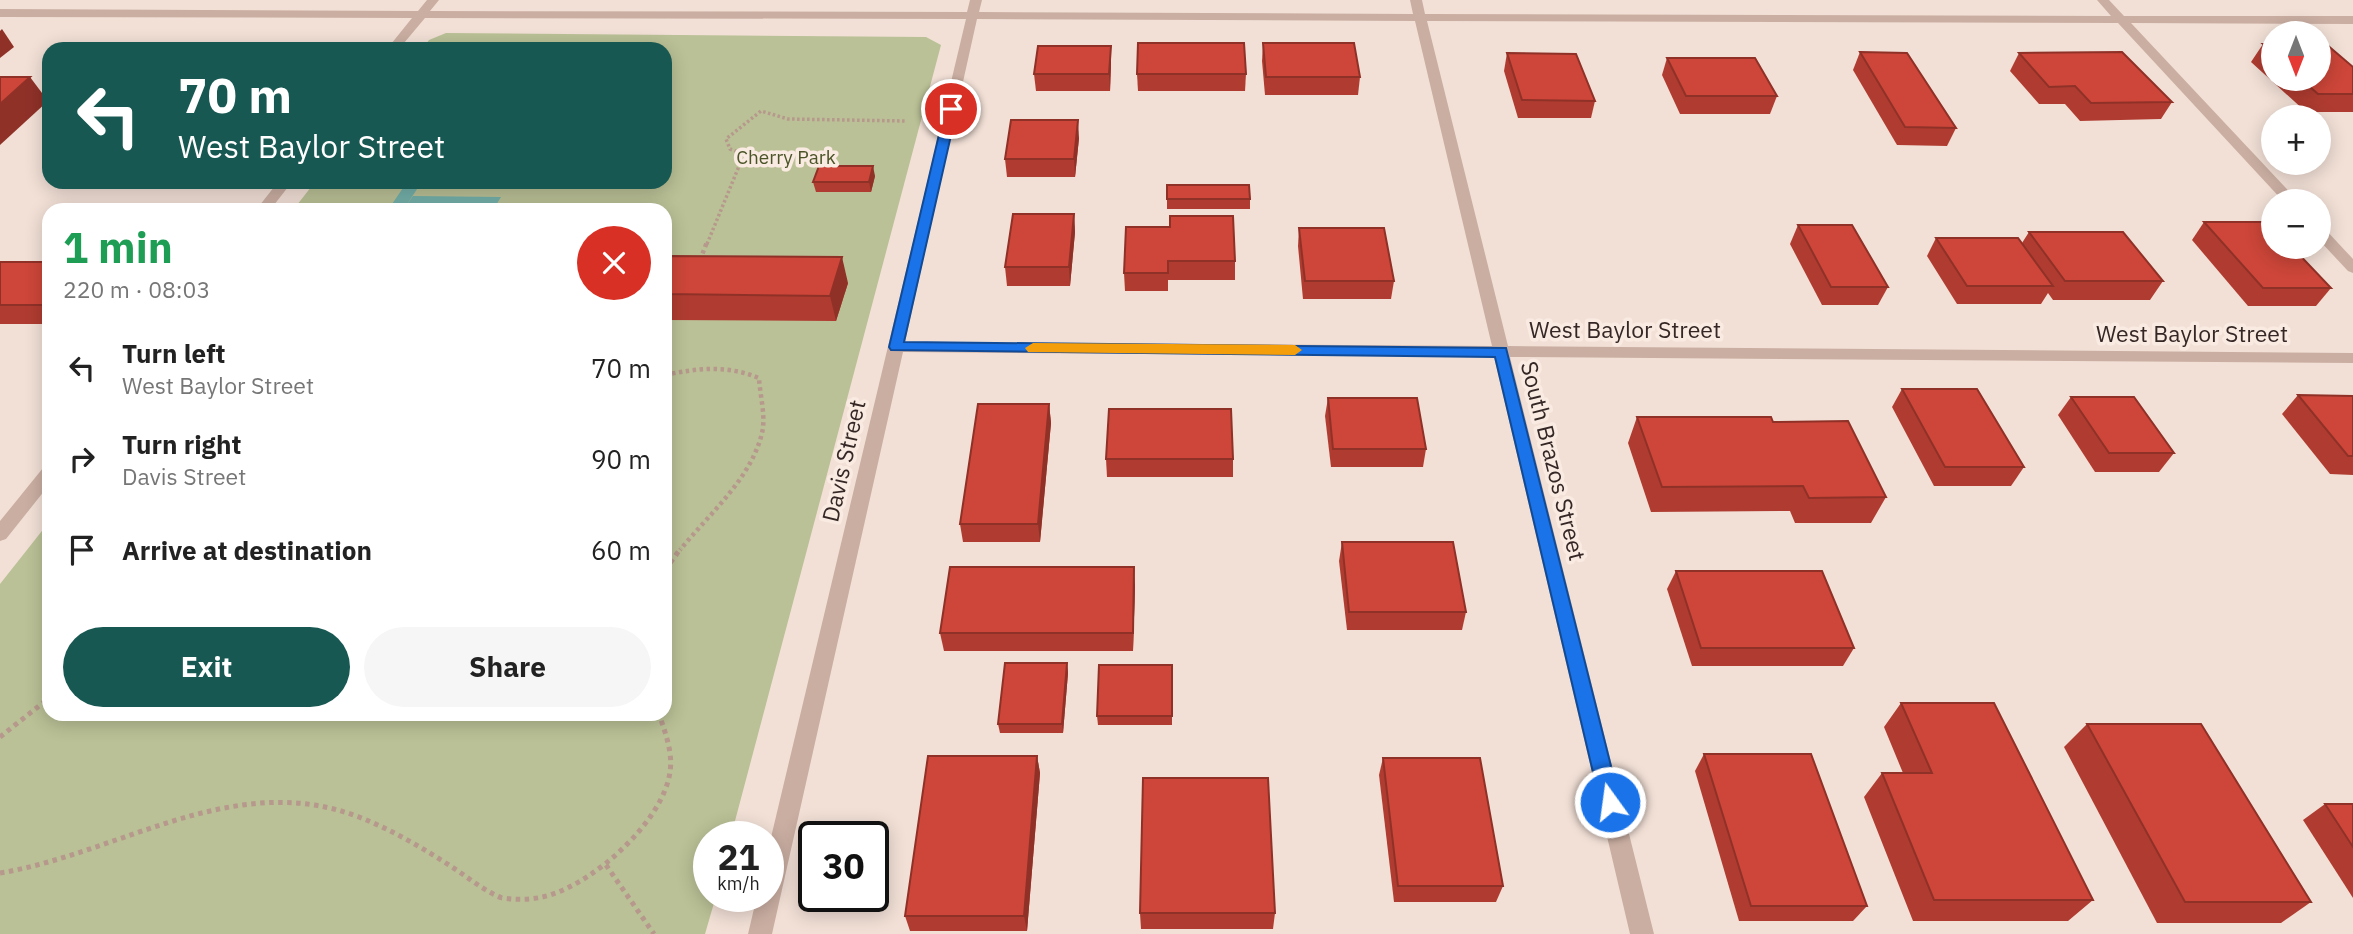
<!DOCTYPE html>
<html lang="en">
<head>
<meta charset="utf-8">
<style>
	body { margin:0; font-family:"IBM Plex Sans",sans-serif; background:#f6f6f6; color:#222; height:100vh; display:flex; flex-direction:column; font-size:26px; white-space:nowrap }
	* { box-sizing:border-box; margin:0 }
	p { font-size:23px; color:#767676 }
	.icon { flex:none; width:38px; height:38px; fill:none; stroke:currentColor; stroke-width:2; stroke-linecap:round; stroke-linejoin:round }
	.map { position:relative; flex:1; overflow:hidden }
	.details { position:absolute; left:42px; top:203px; width:630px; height:518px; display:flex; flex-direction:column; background:#fff; border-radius:21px; box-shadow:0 4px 18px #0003 }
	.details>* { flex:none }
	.guide { position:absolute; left:42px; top:42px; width:630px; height:147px; border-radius:21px; box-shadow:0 4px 18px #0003; background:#185852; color:#fff; overflow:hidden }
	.needle { width:46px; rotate:180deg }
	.controls { position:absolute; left:2261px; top:21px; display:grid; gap:14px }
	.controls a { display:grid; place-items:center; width:70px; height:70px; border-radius:50%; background:#fff; box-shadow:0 4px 18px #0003; font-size:35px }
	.speed { position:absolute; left:693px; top:821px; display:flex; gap:14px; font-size:35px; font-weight:700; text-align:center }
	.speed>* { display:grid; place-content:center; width:91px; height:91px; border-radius:50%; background:#fff; box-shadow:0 4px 18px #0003; line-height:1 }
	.speed small { font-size:18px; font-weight:400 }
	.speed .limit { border:4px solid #111; border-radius:10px; background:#fff; color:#111 }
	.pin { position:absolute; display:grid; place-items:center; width:60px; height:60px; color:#fff; margin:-30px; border:4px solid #fff; border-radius:50%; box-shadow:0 2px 7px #0007 }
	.me { position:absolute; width:77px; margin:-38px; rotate:346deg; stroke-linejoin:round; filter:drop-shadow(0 0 5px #0008) }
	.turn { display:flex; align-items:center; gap:24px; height:147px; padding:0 21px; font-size:32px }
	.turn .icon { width:91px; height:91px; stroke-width:2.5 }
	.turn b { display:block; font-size:49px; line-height:60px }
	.round { display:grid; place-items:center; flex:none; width:74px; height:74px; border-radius:37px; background:#f6f6f6 }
	.overview { display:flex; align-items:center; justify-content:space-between; height:119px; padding:0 21px }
	h1 { font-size:42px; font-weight:700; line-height:52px; color:#1e9e55 }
	.button { display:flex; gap:14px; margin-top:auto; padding:14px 21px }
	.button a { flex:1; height:80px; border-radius:42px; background:#185852; color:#fff; font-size:28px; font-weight:700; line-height:80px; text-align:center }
	.button a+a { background:#f6f6f6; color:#222 }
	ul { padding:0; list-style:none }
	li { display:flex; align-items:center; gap:21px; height:91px; padding:0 21px }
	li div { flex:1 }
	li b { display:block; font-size:26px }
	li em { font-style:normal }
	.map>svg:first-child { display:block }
	.green { fill:#bac196 }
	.water { fill:#74b0aa }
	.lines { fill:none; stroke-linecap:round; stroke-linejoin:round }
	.path-far2 { stroke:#b6988c; stroke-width:3.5; stroke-dasharray:2.5 2.5; stroke-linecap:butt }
	.path-far1 { stroke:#b6988c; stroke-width:4.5; stroke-dasharray:3.5 3.5; stroke-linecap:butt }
	.path { stroke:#b6988c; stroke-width:5; stroke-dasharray:4.5 4.5; stroke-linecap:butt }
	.street { fill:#caaea2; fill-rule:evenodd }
	.wall { fill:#b03c31 }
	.shaded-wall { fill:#903128 }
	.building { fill:#cd4639; stroke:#903128; stroke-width:2 }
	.route { fill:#1a73e8; stroke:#114b97; stroke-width:2 }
	.slow { fill:#f59e0b }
	.labels { text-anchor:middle; stroke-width:7; stroke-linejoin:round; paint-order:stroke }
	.far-park-label { font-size:19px; fill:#4a5427; stroke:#faebe2 }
	.street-label { font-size:23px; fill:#342725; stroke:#faebe2 }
</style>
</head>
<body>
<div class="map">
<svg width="2353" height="934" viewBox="0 0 2353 934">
	<rect width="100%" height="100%" fill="#f2e0d6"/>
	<polygon class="green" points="446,33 926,37 941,45 731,836 709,836 709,896 716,896 705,934 0,934 0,584 49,522 49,714 665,714 665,210 293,210 315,182 665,182 665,49 422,49 429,40"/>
	<polygon class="water" points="407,182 499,182 496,186 419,186 406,206 413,196 501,197 493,210 388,210"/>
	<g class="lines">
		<polyline class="path-far2" points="707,244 744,154 730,149 726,139 761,111 788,119 906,121"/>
		<g class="path-far1">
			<polyline points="700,260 707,242"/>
			<path d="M665,375C698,368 727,365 759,378C760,396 766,416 762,433C751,479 709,514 680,550"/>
		</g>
		<g class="path">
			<polyline points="665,570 681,548"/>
			<polyline points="0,737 49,698"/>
			<polyline points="606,865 654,934"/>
			<path d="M0,873C121,853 234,769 359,817C392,830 423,848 452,867C469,878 484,891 502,898C519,900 534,900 550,895C596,881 663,821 670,772C673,752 665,732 659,714"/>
		</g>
		<g class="street">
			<path d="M427,0H439L430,11L967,12L970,0H982L979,12L1413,14L1410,0H1422L1425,14L2111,16L2097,0H2109L2124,16H2353V24L2131,23L2298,201H2283L2118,23L1427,21L1508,346L2353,353V363L1510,357L1654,934H1630L1494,357L903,352L772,934H748L757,896H768V850L966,19L425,18L399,49H387L412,18L0,17V9L418,11ZM977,19L1415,21L1492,346L905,342Z"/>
			<polygon points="278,182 292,182 270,210 256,210"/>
			<polygon points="2319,227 2324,228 2353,259 2353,273 2348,271 2319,240"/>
			<polygon points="49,467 49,485 6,539 0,541 0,521 43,468"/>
		</g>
	</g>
	<g class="wall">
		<polygon points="1263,43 1360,77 1358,95 1265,95 1262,61"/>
		<polygon points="2263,44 2273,44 2273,79 2319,79 2353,67 2353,112 2306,112 2251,62"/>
		<polygon points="1860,52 1956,128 1947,146 1897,145 1853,70"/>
		<polygon points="1507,53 1595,101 1591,118 1518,118 1504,71"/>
		<polygon points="2019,53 2172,102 2161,119 2080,121 2065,104 2039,104 2010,71"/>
		<polygon points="1667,58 1777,96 1770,114 1680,114 1662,75"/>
		<polygon points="1111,63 1110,91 1036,91 1034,74"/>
		<polygon points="1137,74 1246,74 1245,91 1138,91"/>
		<polygon points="1079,138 1075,177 1007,177 1005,159"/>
		<polygon points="875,176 871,192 816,192 813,182"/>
		<polygon points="1167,185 1250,199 1250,209 1167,209"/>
		<polygon points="1074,214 1075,232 1070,286 1007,286 1005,267"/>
		<polygon points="2204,222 2331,288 2316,306 2248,306 2192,240"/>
		<polygon points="1798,225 1888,287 1878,305 1822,305 1790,244"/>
		<polygon points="1126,227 1235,261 1235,280 1168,280 1168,291 1125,291 1124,273"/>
		<polygon points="1299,228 1394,281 1391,299 1303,299 1298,246"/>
		<polygon points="2029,232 2163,281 2150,300 2053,300 2048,293 2041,304 1957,304 1927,256 1936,238 2022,243"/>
		<polygon points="665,256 848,283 836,321 665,320"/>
		<rect x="0" y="262" width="49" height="62"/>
		<polygon points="1902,389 2024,467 2011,486 1934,486 1892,407"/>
		<polygon points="2298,395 2353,396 2353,475 2330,474 2282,414"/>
		<polygon points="2071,397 2174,453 2159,472 2095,472 2058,415"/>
		<polygon points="1328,398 1426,449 1423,467 1331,467 1325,416"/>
		<polygon points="1049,404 1051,423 1040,542 963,542 960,524"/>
		<polygon points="1637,417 1773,422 1886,497 1871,523 1795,523 1790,511 1651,512 1628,443"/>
		<polygon points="1106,459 1233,459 1233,477 1107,477"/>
		<polygon points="1342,542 1466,612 1462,630 1347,630 1339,561"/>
		<polygon points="1676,571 1854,648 1843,666 1692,666 1667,589"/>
		<polygon points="1135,585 1133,651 944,651 940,633"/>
		<polygon points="1067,663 1068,673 1063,733 1000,733 998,724"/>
		<polygon points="1172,665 1172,725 1098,725 1097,716"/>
		<polygon points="1901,703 2093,900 2068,921 1913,921 1864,797 1882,773 1903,773 1884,727"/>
		<polygon points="2087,724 2311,902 2281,923 2157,923 2064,747"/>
		<polygon points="1704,754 1867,906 1853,921 1739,921 1695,771"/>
		<polygon points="1037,756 1040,773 1027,931 910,931 905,916"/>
		<polygon points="1383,758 1503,886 1496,902 1394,902 1379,775"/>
		<polygon points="2325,804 2353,804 2353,898 2303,820"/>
		<polygon points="1140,913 1275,913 1273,929 1141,929"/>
	</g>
	<g class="shaded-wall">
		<polygon points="2,29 14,47 0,58 0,31"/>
		<polygon points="1111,46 1111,63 1110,91 1109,74"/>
		<polygon points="30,77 48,101 0,145 0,104"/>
		<polygon points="1078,120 1079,138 1075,177 1074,159"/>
		<polygon points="873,166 875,176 871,192 869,182"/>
		<polygon points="1074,214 1075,232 1070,286 1069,267"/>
		<polygon points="842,257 848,283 836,321 830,296"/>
		<polygon points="1049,404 1051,423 1040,542 1038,524"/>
		<polygon points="1134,567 1135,585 1133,651 1133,633"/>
		<polygon points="1067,663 1068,673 1063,733 1062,724"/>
		<polygon points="1037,756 1040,773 1027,931 1024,916"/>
	</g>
	<g class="building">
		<polygon points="1138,43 1244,43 1246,74 1137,74"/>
		<polygon points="1263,43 1354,43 1360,77 1266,77"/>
		<polygon points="2263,44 2273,44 2273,53"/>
		<polygon points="2319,44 2326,44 2353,67 2353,94 2318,94 2301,79 2319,79"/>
		<polygon points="461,45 584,45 582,49 458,49"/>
		<polygon points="1038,46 1111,46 1109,74 1034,74"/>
		<polygon points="1860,52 1907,53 1956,128 1905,127"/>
		<polygon points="2122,52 2172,102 2091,103 2075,86 2049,87 2019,53"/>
		<polygon points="1507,53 1576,54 1595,101 1522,100"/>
		<polygon points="1667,58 1755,58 1777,96 1686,96"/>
		<polygon points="0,77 30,77 0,104"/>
		<polygon points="1011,120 1078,120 1074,159 1005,159"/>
		<polygon points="819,166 873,166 869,182 813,182"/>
		<polygon points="1167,185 1249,185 1250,199 1167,199"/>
		<polygon points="1013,214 1074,214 1069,267 1005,267"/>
		<polygon points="1170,216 1233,216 1235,261 1168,261 1168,273 1124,273 1126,227 1170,227"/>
		<polygon points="2204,222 2269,222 2273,227 2273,247 2292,247 2331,288 2263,288"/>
		<polygon points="1798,225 1852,225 1888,287 1831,287"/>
		<polygon points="1299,228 1384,228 1394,281 1305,281"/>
		<polygon points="2029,232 2123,232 2163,281 2065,281"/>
		<polygon points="1936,238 2018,238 2053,286 1967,286"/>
		<polygon points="665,256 842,257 830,296 665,294"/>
		<polygon points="0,262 49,262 49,301 45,305 0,305"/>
		<polygon points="1902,389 1977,389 2024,467 1945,467"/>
		<polygon points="2298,395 2353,396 2353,456 2348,456"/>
		<polygon points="2071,397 2134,397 2174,453 2109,453"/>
		<polygon points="1328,398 1417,398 1426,449 1333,449"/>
		<polygon points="978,404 1049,404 1038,524 960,524"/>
		<polygon points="1109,409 1231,409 1233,459 1106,459"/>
		<polygon points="1637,417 1771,417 1773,422 1848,421 1886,497 1809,498 1803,486 1662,487"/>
		<polygon points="1342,542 1453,542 1466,612 1349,612"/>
		<polygon points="950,567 1134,567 1133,633 940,633"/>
		<polygon points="1676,571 1822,571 1854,648 1701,648"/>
		<polygon points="1005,663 1067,663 1062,724 998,724"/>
		<polygon points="1099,665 1172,665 1172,716 1097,716"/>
		<polygon points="1901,703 1994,703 2093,900 1934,900 1882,773 1932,773"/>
		<polygon points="2087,724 2201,724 2311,902 2185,902"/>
		<polygon points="1704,754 1811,754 1867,906 1751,906"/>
		<polygon points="928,756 1037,756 1024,916 905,916"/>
		<polygon points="1383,758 1480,758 1503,886 1398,886"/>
		<polygon points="1143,778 1268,778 1275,913 1140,913"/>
		<polygon points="2325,804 2353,804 2353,847"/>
	</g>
	<polygon class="route" points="951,105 957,109 904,342 1506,348 1620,802 1617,808 1610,811 1603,808 1600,802 1495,357 891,350 889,347 945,109"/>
	<polygon class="slow" points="1033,343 1295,345 1302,350 1295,355 1028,352 1025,348"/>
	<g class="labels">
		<g class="far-park-label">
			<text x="786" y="164">Cherry Park</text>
		</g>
		<g class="street-label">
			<text x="1625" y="338">West Baylor Street</text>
			<text x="2192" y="342">West Baylor Street</text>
			<text transform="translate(844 461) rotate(-77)" y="8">Davis Street</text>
			<text transform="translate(1553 461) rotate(76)" y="8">South Brazos Street</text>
		</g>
	</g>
</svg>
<div class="controls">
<a><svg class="needle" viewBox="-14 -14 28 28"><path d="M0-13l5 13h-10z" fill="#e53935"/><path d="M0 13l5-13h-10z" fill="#767676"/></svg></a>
<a>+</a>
<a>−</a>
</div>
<div class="speed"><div>21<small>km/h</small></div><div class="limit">30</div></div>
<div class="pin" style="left:951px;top:109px;background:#d93025"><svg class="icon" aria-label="arrive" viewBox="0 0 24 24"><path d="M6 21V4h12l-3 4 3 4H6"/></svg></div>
<svg class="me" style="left:1610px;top:802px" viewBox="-20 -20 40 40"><circle r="17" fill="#1a73e8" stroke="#fff" stroke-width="3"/><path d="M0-11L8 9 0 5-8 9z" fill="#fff"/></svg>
<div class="guide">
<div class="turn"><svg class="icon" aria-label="left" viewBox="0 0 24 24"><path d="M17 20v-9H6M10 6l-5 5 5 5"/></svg><div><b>70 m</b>West Baylor Street</div></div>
</div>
<section class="details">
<div class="overview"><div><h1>1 min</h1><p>220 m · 08:03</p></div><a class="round" style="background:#d93025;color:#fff"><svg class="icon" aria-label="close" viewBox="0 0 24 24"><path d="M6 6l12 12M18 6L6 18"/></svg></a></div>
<ul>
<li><svg class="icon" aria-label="left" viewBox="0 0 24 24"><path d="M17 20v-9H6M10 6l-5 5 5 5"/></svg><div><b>Turn left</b><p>West Baylor Street</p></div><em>70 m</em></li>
<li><svg class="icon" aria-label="right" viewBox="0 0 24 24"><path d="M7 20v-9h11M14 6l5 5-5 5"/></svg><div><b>Turn right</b><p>Davis Street</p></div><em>90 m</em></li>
<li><svg class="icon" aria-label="arrive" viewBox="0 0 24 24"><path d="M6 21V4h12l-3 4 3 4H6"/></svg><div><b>Arrive at destination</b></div><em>60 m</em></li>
</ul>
<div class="button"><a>Exit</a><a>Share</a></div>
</section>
</div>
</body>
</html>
